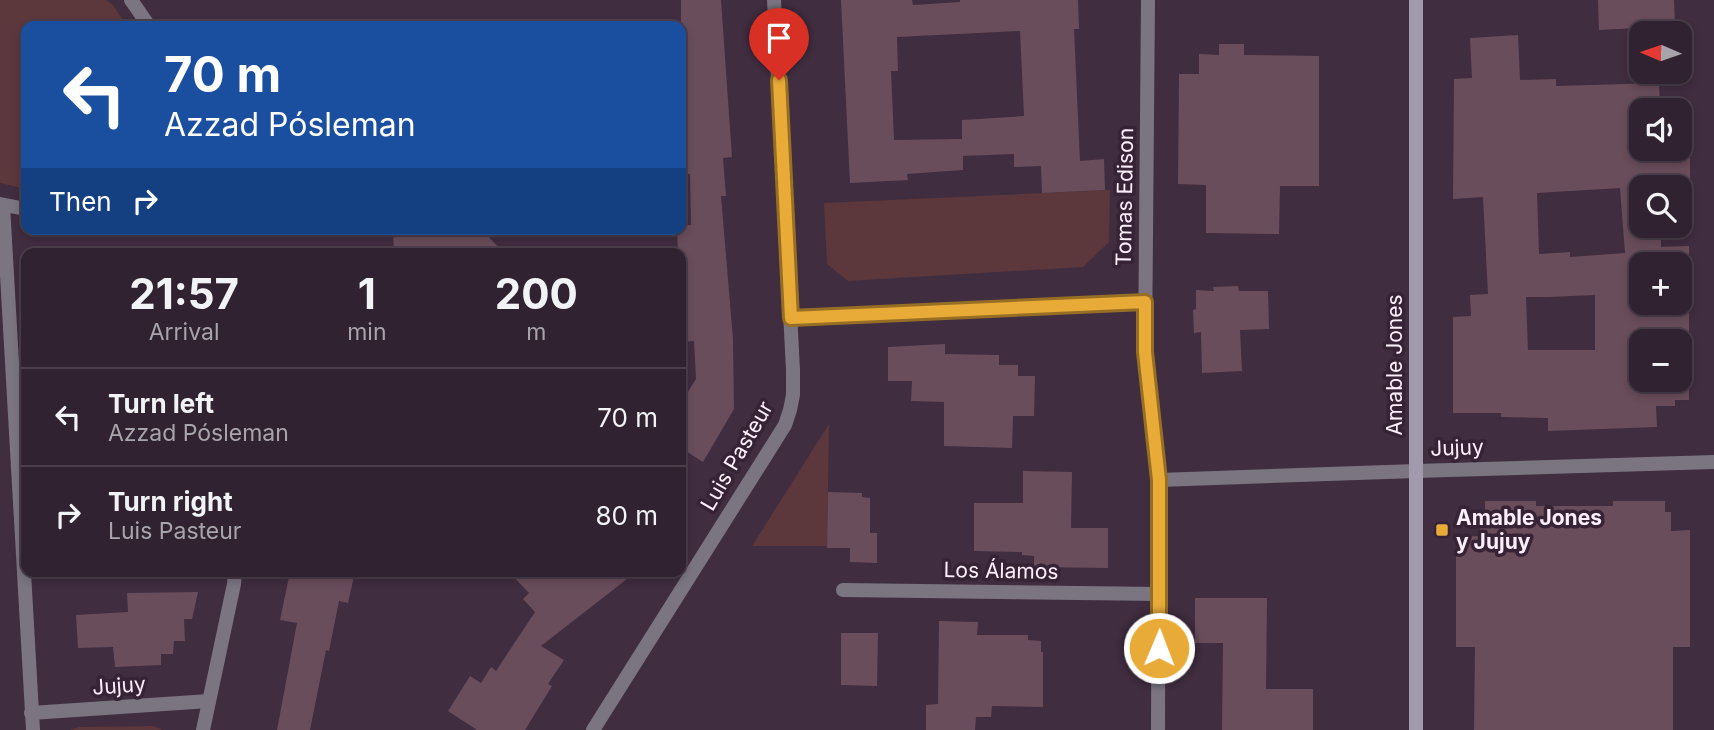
<!DOCTYPE html>
<html lang="en">
<head>
<meta charset="utf-8">
<style>
	body { margin:0; font-family:Inter,sans-serif; background:#382a38; color:#f1f3f6; height:100vh; display:flex; flex-direction:column; font-size:26px; white-space:nowrap }
	* { box-sizing:border-box; margin:0 }
	p { font-size:23px; color:#a8a4ab }
	.icon { flex:none; width:38px; height:38px; fill:none; stroke:currentColor; stroke-width:2; stroke-linecap:round; stroke-linejoin:round }
	.map { position:relative; flex:1; overflow:hidden }
	.sheet { position:absolute; left:21px; top:248px; width:665px; height:329px; display:flex; flex-direction:column; background:#302230; border-radius:14px; box-shadow:0 4px 10px #0003,0 0 0 2px #4b3f4c }
	.sheet>* { flex:none }
	.banner { position:absolute; left:21px; top:21px; width:665px; height:214px; border-radius:14px; box-shadow:0 4px 10px #0003,0 0 0 2px #4b3f4c; background:#1a4fa0; color:#fff; overflow:hidden }
	.needle { width:46px; rotate:272deg }
	.buttons { position:absolute; left:1629px; top:21px; display:grid; gap:14px }
	.buttons a { display:grid; place-items:center; width:63px; height:63px; border-radius:14px; background:#302230; box-shadow:0 4px 10px #0003,0 0 0 2px #4b3f4c; font-size:35px }
	.pin { position:absolute; display:grid; place-items:center; width:60px; height:60px; color:#fff; margin:-72px -30px; border-radius:50% 50% 50% 0; rotate:-45deg; box-shadow:0 0 7px #0007 }
	.pin .icon { rotate:45deg }
	.me { position:absolute; width:77px; margin:-38px; rotate:1deg; stroke-linejoin:round; filter:drop-shadow(0 0 5px #0008) }
	.turn { display:flex; align-items:center; gap:24px; height:147px; padding:0 28px; font-size:32px }
	.turn .icon { width:91px; height:91px; stroke-width:2.5 }
	.turn b { display:block; font-size:49px; line-height:60px }
	.then { display:flex; align-items:center; height:66px; padding:0 28px; background:#0003; gap:14px; font-size:26px }
	.eta { display:flex; justify-content:space-evenly; align-items:center; height:119px; text-align:center }
	.eta b { font-size:42px; font-weight:700; line-height:49px }
	ul { padding:0; list-style:none }
	li { display:flex; align-items:center; gap:21px; height:98px; padding:0 28px; border-top:2px solid #4b3f4c }
	li div { flex:1 }
	li b { display:block; font-size:26px }
	li em { font-style:normal }
	.map>svg:first-child { display:block }
	.green { fill:#5c373b }
	.building { fill:#694d5a; fill-rule:evenodd }
	.lines { fill:none; stroke-linecap:round; stroke-linejoin:round }
	.street { stroke:#7a7581; stroke-width:14 }
	.secondary { stroke:#a199ac; stroke-width:14 }
	.route-casing { stroke:#976f24; stroke-width:18 }
	.route { stroke:#e8ab37; stroke-width:12 }
	.poi-dot { fill:#e8ab37; stroke:#362335; stroke-width:2.5 }
	.labels { text-anchor:middle; stroke-width:7; stroke-linejoin:round; paint-order:stroke }
	.street-label { font-size:21px; fill:#fdf0fc; stroke:#362335 }
	.poi-label { font-size:21px; font-weight:bold; fill:#fdf0fc; stroke:#362335; text-anchor:start }
</style>
</head>
<body>
<div class="map">
<svg width="1714" height="730" viewBox="0 0 1714 730">
	<rect width="100%" height="100%" fill="#402d40"/>
	<g class="green">
		<polygon points="0,0 106,0 113,5 127,26 26,26 26,189 0,183"/>
		<polygon points="1110,190 1109,242 1083,267 848,281 827,264 824,203"/>
		<polygon points="829,424 827,546 752,546"/>
		<polygon points="154,726 162,730 70,730 79,727"/>
	</g>
	<g class="building">
		<polygon points="681,0 721,0 732,157 723,158 726,196 721,196 733,339 734,409 703,462 681,448 681,403 696,379 694,341 682,342 681,325 681,254 678,254 677,229 681,229 681,225 691,225 690,174 681,174"/>
		<path d="M841,0H912L913,5L960,2V0H1078L1079,29H1074L1080,161L1104,159L1105,190L1042,193L1041,166L1014,167V154L963,156V170L907,174L908,180L850,183ZM1020,31L1024,116L962,120V139L894,140L891,71H898L897,37Z"/>
		<polygon points="1598,0 1674,0 1675,26 1599,30"/>
		<path d="M1518,35L1520,80L1556,79V86L1659,83L1660,106L1683,104V151H1690V183L1660,185V187H1642V226H1661V247L1689,246V400H1675V406H1656L1657,427L1548,431V418L1501,417V413H1453V317L1471,316L1470,295L1488,294L1483,197L1453,199L1454,79L1472,78L1470,38ZM1642,110H1680V149H1642ZM1620,188L1625,253L1570,257V252L1539,254L1537,193ZM1642,264H1680V303H1642ZM1595,295V350H1528L1526,297H1549ZM1642,341H1680V380H1642Z"/>
		<polygon points="1219,44 1244,44 1244,55 1319,56 1319,186 1280,186 1279,234 1206,233 1206,185 1178,184 1179,74 1199,74 1199,54 1219,55"/>
		<polygon points="393,229 481,229 505,254 394,254"/>
		<polygon points="1238,286 1239,291 1268,291 1269,329 1240,330 1242,371 1202,373 1201,332 1194,333 1193,310 1196,309 1196,290 1214,291 1213,287"/>
		<polygon points="945,344 945,354 999,355 999,365 1018,365 1018,376 1035,376 1034,416 1013,416 1012,448 944,446 944,402 911,401 912,381 888,381 888,347"/>
		<polygon points="1023,471 1072,472 1071,528 1108,528 1108,568 1034,567 1034,556 1022,555 1022,552 974,551 974,503 1023,503"/>
		<polygon points="828,492 862,493 862,497 870,498 870,533 877,533 877,563 850,562 850,548 827,548"/>
		<polygon points="1485,501 1536,501 1536,506 1613,506 1613,501 1665,501 1665,512 1671,512 1671,531 1690,530 1690,647 1673,647 1673,730 1474,730 1475,647 1456,647 1456,537 1480,536 1480,519 1485,519"/>
		<polygon points="290,572 355,572 348,603 339,601 329,651 326,650 310,730 277,730 297,623 280,620"/>
		<polygon points="509,572 636,572 541,646 564,660 548,684 552,686 525,730 477,730 448,711 470,676 481,683 491,667 496,671 535,612 523,599 529,593"/>
		<polygon points="198,592 192,619 184,619 185,641 174,641 173,654 161,654 161,665 115,667 113,647 78,648 76,615 128,612 127,593"/>
		<polygon points="1195,598 1267,598 1266,689 1313,689 1313,730 1222,730 1223,643 1195,643"/>
		<polygon points="939,621 978,622 977,635 1028,635 1028,640 1041,641 1041,652 1043,652 1043,707 992,706 991,717 976,717 975,730 926,730 926,705 938,704"/>
		<polygon points="841,633 878,633 877,686 841,685"/>
	</g>
	<g class="lines">
		<g class="street">
			<polyline points="131,0 149,26"/>
			<polyline points="1148,0 1145,352 1159,480 1158,730"/>
			<polyline points="0,204 26,209"/>
			<polyline points="3,205 33,730"/>
			<polyline points="791,318 1145,302"/>
			<polyline points="1159,480 1416,471 1714,462"/>
			<polyline points="843,590 1160,594"/>
			<polyline points="31,713 209,701"/>
			<polyline points="203,730 234,584 235,572"/>
			<polyline points="593,730 785,425 790,410 793,395 793,370 774,0"/>
		</g>
		<polyline class="secondary" points="1416,730 1416,0"/>
	</g>
	<g class="lines">
		<defs>
			<polyline id="route" points="779,80 791,318 1145,302 1145,352 1159,480 1159,648"/>
		</defs>
		<use href="#route" class="route-casing"/>
		<use href="#route" class="route"/>
	</g>
	<rect class="poi-dot" x="1435" y="523" width="14" height="14" rx="3.5"/>
	<g class="labels">
		<g class="street-label">
			<text transform="translate(1125 197) rotate(-89)" y="7">Tomas Edison</text>
			<text transform="translate(1395 365) rotate(-90)" y="7">Amable Jones</text>
			<text transform="translate(1457 448) rotate(-2)" y="7">Jujuy</text>
			<text transform="translate(737 456) rotate(-60)" y="7">Luis Pasteur</text>
			<text transform="translate(1001 571) rotate(1)" y="7">Los Álamos</text>
			<text transform="translate(119 686) rotate(-4)" y="7">Jujuy</text>
		</g>
		<g class="poi-label">
			<text x="1456" y="525">Amable Jones<tspan x="1456" dy="24">y Jujuy</tspan></text>
		</g>
	</g>
</svg>
<div class="buttons">
<a><svg class="needle" viewBox="-14 -14 28 28"><path d="M0-13l5 13h-10z" fill="#e53935"/><path d="M0 13l5-13h-10z" fill="#a8a4ab"/></svg></a>
<a><svg class="icon" aria-label="sound" viewBox="0 0 24 24"><path d="M4 9h4l5-4v14l-5-4H4zM17 9q2 3 0 6"/></svg></a>
<a><svg class="icon" aria-label="search" viewBox="0 0 24 24"><circle cx="10" cy="10" r="6"/><path d="M15 15l6 6"/></svg></a>
<a>+</a>
<a>−</a>
</div>
<div class="pin" style="left:779px;top:80px;background:#d93025"><svg class="icon" aria-label="arrive" viewBox="0 0 24 24"><path d="M6 21V4h12l-3 4 3 4H6"/></svg></div>
<svg class="me" style="left:1159px;top:648px" viewBox="-20 -20 40 40"><circle r="17" fill="#e8ab37" stroke="#fff" stroke-width="3"/><path d="M0-11L8 9 0 5-8 9z" fill="#fff"/></svg>
<div class="banner">
<div class="turn"><svg class="icon" aria-label="left" viewBox="0 0 24 24"><path d="M17 20v-9H6M10 6l-5 5 5 5"/></svg><div><b>70 m</b>Azzad Pósleman</div></div>
<div class="then">Then<svg class="icon" aria-label="right" viewBox="0 0 24 24"><path d="M7 20v-9h11M14 6l5 5-5 5"/></svg></div>
</div>
<section class="sheet">
<div class="eta">
<div><b>21:57</b><p>Arrival</p></div>
<div><b>1</b><p>min</p></div>
<div><b>200</b><p>m</p></div>
</div>
<ul>
<li><svg class="icon" aria-label="left" viewBox="0 0 24 24"><path d="M17 20v-9H6M10 6l-5 5 5 5"/></svg><div><b>Turn left</b><p>Azzad Pósleman</p></div><em>70 m</em></li>
<li><svg class="icon" aria-label="right" viewBox="0 0 24 24"><path d="M7 20v-9h11M14 6l5 5-5 5"/></svg><div><b>Turn right</b><p>Luis Pasteur</p></div><em>80 m</em></li>
</ul>
</section>
</div>
</body>
</html>
